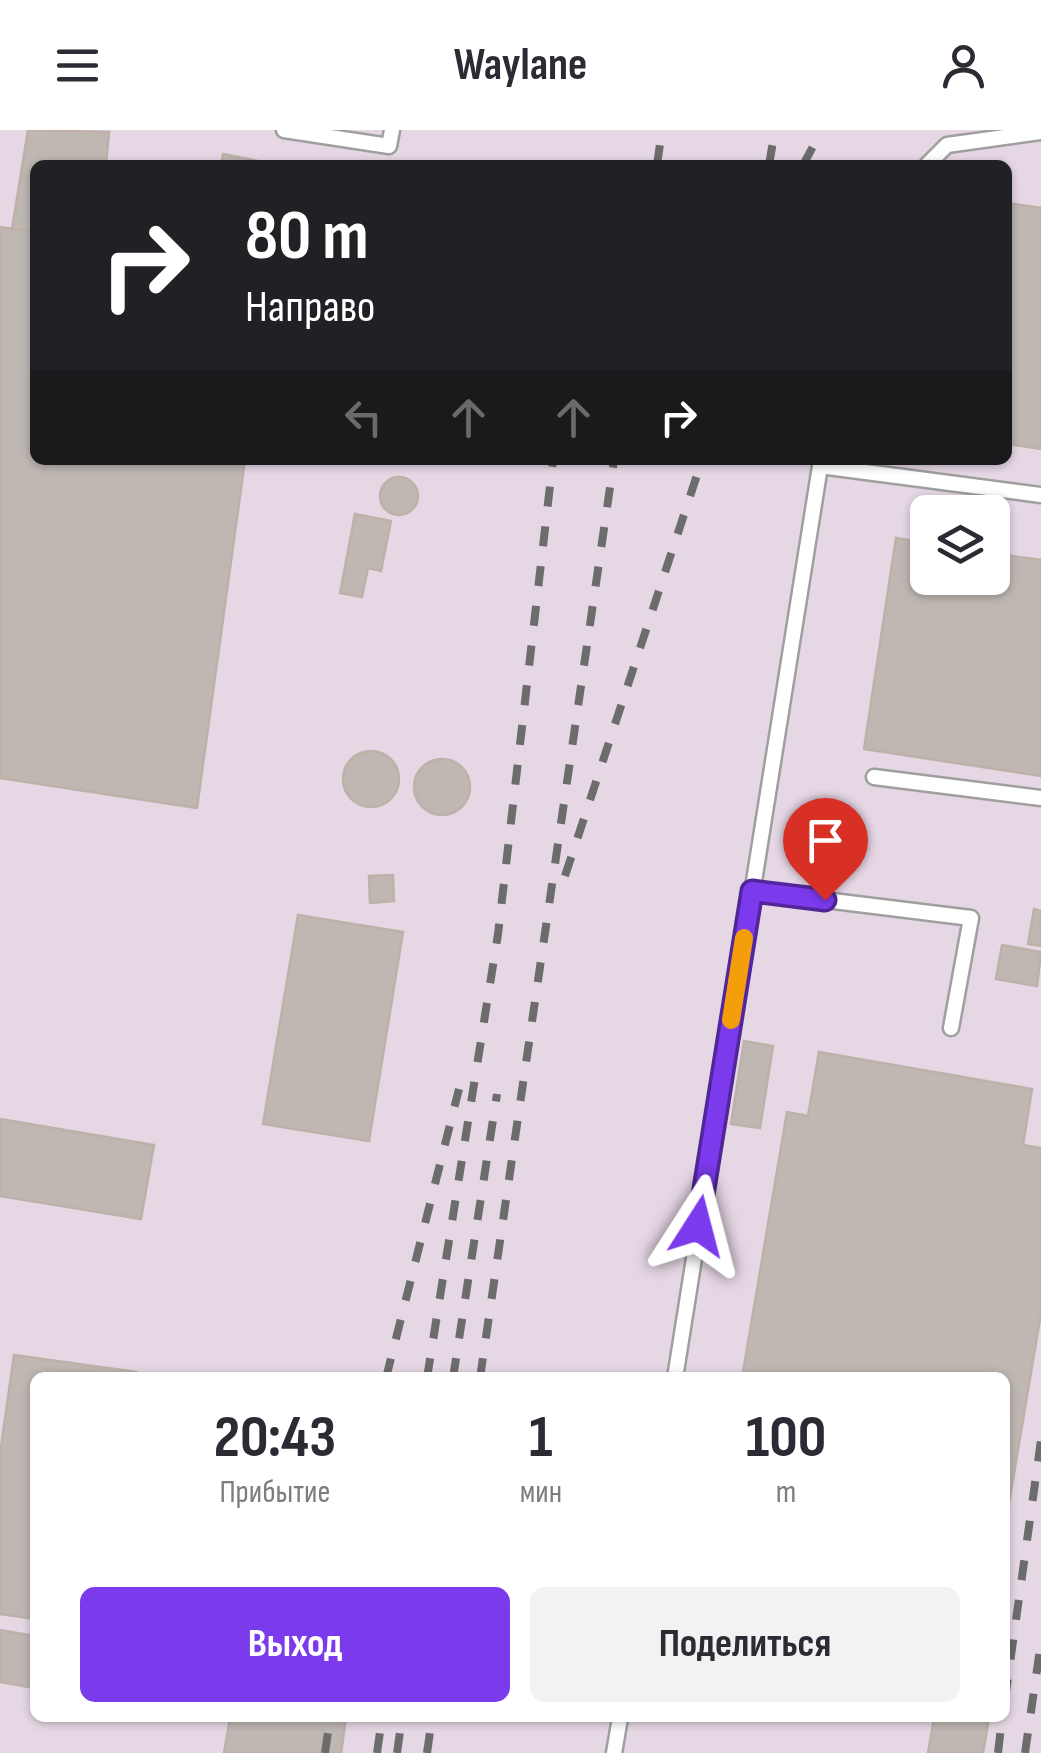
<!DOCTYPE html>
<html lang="ru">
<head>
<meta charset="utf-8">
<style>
	body { margin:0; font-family:"Sofia Sans Condensed",sans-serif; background:#f2f2f3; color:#2b2b33; height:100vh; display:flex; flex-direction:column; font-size:38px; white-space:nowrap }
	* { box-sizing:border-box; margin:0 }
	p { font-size:32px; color:#7c7c81 }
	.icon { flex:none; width:55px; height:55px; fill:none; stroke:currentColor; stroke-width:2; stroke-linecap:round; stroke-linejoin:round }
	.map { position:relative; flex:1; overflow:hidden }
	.details { position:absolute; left:30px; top:1242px; width:980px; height:350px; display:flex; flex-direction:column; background:#fff; border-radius:15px; box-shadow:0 2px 8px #0004 }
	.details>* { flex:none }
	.hud { position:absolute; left:30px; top:30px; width:982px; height:305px; border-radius:15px; box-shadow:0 2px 8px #0004; background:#202124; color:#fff; overflow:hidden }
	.tools { position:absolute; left:910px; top:365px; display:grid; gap:20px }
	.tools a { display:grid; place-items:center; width:100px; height:100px; border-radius:15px; background:#fff; box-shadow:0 2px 8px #0004; font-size:50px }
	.pin { position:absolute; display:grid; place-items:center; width:85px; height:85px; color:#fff; margin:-102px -42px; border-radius:50% 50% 50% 0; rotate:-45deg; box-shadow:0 0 10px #0007 }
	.pin .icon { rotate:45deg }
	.me { position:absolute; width:110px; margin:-55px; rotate:9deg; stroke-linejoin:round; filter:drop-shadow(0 0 8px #0008) }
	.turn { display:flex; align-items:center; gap:35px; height:210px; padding:0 50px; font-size:45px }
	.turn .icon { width:130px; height:130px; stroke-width:2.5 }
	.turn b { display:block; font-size:70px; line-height:85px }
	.lanes { display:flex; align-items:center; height:95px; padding:0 50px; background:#0003; justify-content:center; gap:50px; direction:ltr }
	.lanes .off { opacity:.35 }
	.eta { display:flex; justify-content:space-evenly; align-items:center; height:170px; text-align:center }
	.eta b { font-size:60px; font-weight:700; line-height:70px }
	.action { display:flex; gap:20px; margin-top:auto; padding:20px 50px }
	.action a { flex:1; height:115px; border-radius:15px; background:#7c3aed; color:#fff; font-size:40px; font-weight:700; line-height:115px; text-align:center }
	.action a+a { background:#f2f2f3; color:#2b2b33 }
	header { display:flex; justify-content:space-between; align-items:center; height:130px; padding:0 50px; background:#fff; font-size:45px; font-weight:700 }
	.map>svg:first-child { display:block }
	.industrial { fill:#e6d7e4; fill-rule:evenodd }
	.building { fill:#beb7b2; stroke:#beb1a9; stroke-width:2.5 }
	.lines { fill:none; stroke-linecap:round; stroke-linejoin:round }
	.lane-casing { stroke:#9f9f9f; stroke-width:19 }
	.lane { stroke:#fff; stroke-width:14 }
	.rail { stroke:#6c6c6c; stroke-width:8; stroke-dasharray:20 20; stroke-linecap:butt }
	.route-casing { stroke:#51269a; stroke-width:25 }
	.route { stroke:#7c3aed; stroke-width:18 }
	.slow { stroke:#f59e0b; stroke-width:18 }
</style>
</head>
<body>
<header><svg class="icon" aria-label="menu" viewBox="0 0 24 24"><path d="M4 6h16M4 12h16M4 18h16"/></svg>Waylane<svg class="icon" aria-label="person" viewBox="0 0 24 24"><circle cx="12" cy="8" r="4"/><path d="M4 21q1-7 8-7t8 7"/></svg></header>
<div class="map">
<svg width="1041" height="1623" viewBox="0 0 1041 1623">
	<rect width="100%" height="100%" fill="#eeebe5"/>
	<path class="industrial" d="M0,0H1041V1623H0ZM35,35H1008V330H35ZM928,382H992V448H928ZM35,1248H1005V1588H35Z"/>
	<g class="building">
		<polygon points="28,0 109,2 106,35 35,35 35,102 12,99"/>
		<polygon points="223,24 278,35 221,35"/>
		<polygon points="1008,73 1041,78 1041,319 1008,314"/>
		<polygon points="0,97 35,102 35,330 245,330 197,678 0,648"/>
		<circle cx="399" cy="366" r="19"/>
		<polygon points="355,384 391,391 381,441 368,438 362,467 340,463"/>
		<polygon points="896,408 928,413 928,448 992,448 992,423 1041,430 1041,646 864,619"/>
		<circle cx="371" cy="649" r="28"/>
		<circle cx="442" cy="657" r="28"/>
		<polygon points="393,745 394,771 370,773 369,746"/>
		<polygon points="1034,779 1041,781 1041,816 1028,814"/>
		<polygon points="298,785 403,802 369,1011 263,994"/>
		<polygon points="1002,815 1041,822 1037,856 996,849"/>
		<polygon points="744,911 773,916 760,998 731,994"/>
		<polygon points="819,922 1032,959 1023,1015 1041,1018 1041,1183 1005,1397 1005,1248 742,1248 787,982 808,986"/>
		<polygon points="0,989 154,1015 141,1089 0,1066"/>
		<polygon points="14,1225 137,1242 136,1248 35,1248 35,1489 0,1484 0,1324"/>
		<polygon points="0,1500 35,1506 35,1558 0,1552"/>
		<polygon points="230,1588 346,1588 341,1623 224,1623"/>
		<polygon points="934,1588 989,1588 983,1623 928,1623"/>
	</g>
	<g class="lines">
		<defs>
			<g id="lane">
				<polyline points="284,0 389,16 392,0"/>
				<polyline points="927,35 947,15 1041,2"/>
				<polyline points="820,336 1041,365"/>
				<polyline points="874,647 1041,668"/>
				<polyline points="752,761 971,788 951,898"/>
				<polyline points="675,1248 821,330"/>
				<polyline points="614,1623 620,1588"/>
			</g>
		</defs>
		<use href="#lane" class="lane-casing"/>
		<use href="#lane" class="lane"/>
		<g class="rail">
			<polyline points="657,35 662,0"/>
			<polyline points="769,35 775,0"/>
			<polyline points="803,35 822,0"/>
			<polyline points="565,746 702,330"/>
			<polyline points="386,1248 459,959"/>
			<polyline points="427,1248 498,804 553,330"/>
			<polyline points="453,1248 497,964"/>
			<polyline points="480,1248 614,330"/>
			<polyline points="1005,1569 1041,1310"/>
			<polyline points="325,1623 330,1588"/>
			<polyline points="377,1623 382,1588"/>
			<polyline points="397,1623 402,1588"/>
			<polyline points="427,1623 432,1588"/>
			<polyline points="998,1623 1002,1588"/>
			<polyline points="1025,1623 1041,1512"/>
		</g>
	</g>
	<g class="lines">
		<defs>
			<polyline id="route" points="698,1096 752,761 825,770"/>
		</defs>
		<use href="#route" class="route-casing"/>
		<use href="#route" class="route"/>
		<polyline class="slow" points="731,890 744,808"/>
	</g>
</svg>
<div class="tools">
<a><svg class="icon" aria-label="layers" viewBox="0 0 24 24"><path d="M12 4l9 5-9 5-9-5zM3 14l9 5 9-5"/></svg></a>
</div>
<div class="pin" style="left:825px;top:770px;background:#d93025"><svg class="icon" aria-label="arrive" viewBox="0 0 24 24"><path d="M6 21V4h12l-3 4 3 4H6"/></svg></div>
<svg class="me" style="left:698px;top:1096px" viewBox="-20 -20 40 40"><path d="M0-17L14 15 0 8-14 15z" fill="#7c3aed" stroke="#fff" stroke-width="4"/></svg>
<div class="hud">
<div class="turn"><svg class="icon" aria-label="right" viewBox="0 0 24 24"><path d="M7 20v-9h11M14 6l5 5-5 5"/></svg><div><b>80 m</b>Направо</div></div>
<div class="lanes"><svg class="icon off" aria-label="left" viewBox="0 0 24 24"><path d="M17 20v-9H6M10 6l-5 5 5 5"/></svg><svg class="icon off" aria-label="ahead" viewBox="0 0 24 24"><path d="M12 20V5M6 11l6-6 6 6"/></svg><svg class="icon off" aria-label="ahead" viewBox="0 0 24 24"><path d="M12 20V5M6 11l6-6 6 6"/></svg><svg class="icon" aria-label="right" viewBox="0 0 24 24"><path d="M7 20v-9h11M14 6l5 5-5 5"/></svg></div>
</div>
<section class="details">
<div class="eta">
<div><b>20:43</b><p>Прибытие</p></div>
<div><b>1</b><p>мин</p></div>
<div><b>100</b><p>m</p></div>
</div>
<div class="action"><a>Выход</a><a>Поделиться</a></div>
</section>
</div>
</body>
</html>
